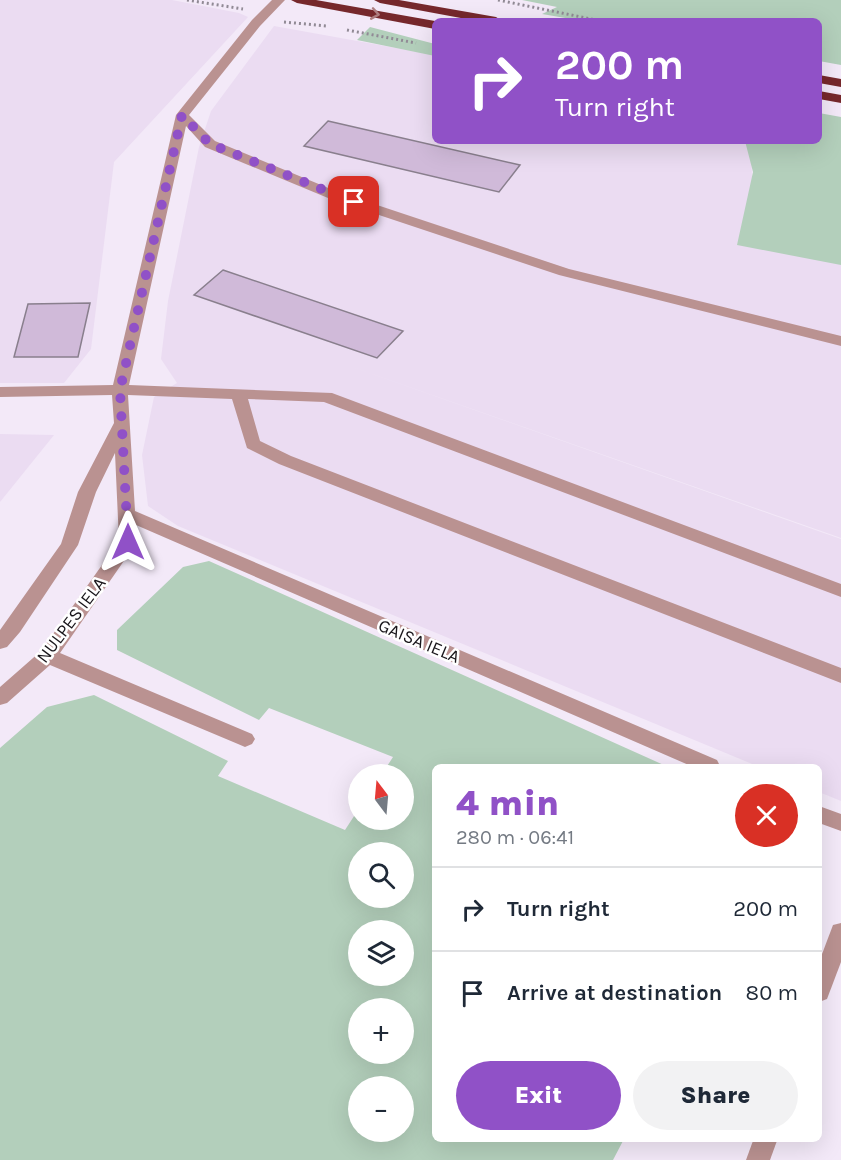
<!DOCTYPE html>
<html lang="en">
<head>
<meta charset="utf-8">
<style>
	body { margin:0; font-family:Karla,sans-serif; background:#f2f2f3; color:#1f2937; height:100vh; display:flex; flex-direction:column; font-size:22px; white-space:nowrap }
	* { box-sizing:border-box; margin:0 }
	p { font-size:20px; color:#747a83 }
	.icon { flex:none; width:33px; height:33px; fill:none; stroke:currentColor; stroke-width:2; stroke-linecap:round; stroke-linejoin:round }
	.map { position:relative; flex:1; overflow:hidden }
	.drawer { position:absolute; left:432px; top:764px; width:390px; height:378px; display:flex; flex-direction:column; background:#fff; border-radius:9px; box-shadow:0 6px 24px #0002 }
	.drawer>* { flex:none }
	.banner { position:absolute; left:432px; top:18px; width:390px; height:126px; border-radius:9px; box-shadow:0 6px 24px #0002; background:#9051c7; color:#fff; overflow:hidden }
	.needle { width:39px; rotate:344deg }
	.tools { position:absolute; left:348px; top:764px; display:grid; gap:12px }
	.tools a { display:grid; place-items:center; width:66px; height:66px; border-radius:50%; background:#fff; box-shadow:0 6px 24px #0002; font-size:30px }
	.pin { position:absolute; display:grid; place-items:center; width:51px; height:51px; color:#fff; margin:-26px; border-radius:12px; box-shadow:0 3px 9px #0006 }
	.me { position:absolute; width:66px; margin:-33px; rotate:0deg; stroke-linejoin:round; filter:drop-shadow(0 0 4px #0008) }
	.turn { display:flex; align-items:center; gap:21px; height:126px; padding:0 24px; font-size:27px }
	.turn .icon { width:78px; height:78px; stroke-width:2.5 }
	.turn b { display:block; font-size:42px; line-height:51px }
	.round { display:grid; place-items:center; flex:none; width:63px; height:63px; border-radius:32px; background:#f2f2f3 }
	.headline { display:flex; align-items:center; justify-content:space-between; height:102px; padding:0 24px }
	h1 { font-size:36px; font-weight:800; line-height:45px; color:#9051c7 }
	.cta { display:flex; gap:12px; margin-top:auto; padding:12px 24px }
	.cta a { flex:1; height:69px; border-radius:36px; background:#9051c7; color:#fff; font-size:24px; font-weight:800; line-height:69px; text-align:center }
	.cta a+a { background:#f2f2f3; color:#1f2937 }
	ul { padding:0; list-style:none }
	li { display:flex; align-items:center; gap:18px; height:84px; padding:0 24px; border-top:2px solid #e0e1e3 }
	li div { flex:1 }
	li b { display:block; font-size:22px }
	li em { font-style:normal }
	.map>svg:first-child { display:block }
	.built { fill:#ebdcf2 }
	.green { fill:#b3cfbb; fill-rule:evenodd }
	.building { fill:#d0bad9; stroke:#897f8d; stroke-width:1.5 }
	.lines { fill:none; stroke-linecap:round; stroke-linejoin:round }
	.path { stroke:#918a95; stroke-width:3; stroke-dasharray:2 3; stroke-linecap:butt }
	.minor { fill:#ba9291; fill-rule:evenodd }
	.highway { fill:#76282c; fill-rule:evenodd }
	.oneway { stroke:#ad7e80 }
	.route { stroke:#9051c7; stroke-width:10; stroke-dasharray:0 18 }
	.labels { text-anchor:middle; stroke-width:5; stroke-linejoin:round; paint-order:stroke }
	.street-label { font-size:18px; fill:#19161b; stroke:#fff }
</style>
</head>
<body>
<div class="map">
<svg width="841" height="1160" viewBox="0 0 841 1160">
	<rect width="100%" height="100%" fill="#f3e9f8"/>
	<g class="built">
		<polygon points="0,0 172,0 239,13 248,17 114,162 91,349 64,383 0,383"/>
		<polygon points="274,26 435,55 435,141 751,141 753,214 841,265 841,538 338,362 841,539 841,801 819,792 819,766 757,766 178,526 148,506 142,455 154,397 177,383 161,359 168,301 199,147 211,111"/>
		<polygon points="0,434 54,435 0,502"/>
	</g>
	<g class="green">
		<polygon points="522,0 841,0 841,65 819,61 819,21 583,21 542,14 557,7"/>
		<polygon points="370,27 435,44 435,56 357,40"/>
		<polygon points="819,113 841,117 841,265 737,245 753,172 745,141 819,141"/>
		<path d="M209,561L666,766H435V1138L624,1139L613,1160H0V748L47,707L94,695L228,761L218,776L345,830L358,810V819H404V774H382L393,757L269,708L259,720L117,650V630L183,567ZM358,852H404V897H358ZM358,930H404V975H358ZM358,1008H404V1053H358ZM358,1086H404V1131H358Z"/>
	</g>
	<g class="building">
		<polygon points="328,121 520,165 499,192 304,146"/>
		<polygon points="223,270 403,331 377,358 194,295"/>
		<polygon points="90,303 78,357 14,357 28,304"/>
	</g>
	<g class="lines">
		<g class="path">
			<polyline points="187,0 243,9"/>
			<polyline points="498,0 601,21"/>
			<polyline points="284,22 327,26"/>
			<polyline points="347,30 416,43"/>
		</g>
		<g class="minor">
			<polygon points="272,0 285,0 260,26 189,115 215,141 338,192 569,269 841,336 841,346 559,275 328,198 205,147 186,126 129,385 332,393 841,584 841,597 324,402 248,399 260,441 291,456 841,668 841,683 279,464 247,448 232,399 128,395 135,511 717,760 720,766 691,766 136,525 137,542 60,653 252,734 255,739 252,744 245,747 238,744 50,665 7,703 0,705 0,687 41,651 119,541 115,453 96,492 78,545 20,632 7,647 0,649 0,630 61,544 78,492 114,423 112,395 0,397 0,387 113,385 176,115 252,20"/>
			<polygon points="819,806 841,814 841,831 819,823"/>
			<polygon points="841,923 841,962 827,999 819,1002 819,962 833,925"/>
			<polygon points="754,1138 778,1138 770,1160 746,1160"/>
		</g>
		<g class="highway">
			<polygon points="291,0 316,0 435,21 435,29 297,3"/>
			<polygon points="374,0 399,0 496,17 502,21 477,21 380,3"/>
			<polygon points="819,75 841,79 841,87 819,83"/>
			<polygon points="819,91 841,95 841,103 819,99"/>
		</g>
	</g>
	<defs><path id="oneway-chevron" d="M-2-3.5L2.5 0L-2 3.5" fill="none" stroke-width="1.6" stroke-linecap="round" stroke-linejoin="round" transform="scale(1.5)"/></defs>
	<use class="oneway" href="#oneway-chevron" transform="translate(375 14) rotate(10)"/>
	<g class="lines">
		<polyline class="route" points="128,542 120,390 182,115 210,144 354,202"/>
	</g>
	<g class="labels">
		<g class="street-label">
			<text transform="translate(71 620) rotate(-53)" y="6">NULPES IELA</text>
			<text transform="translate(419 641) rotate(23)" y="6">GAISA IELA</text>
		</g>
	</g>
</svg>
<div class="tools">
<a><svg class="needle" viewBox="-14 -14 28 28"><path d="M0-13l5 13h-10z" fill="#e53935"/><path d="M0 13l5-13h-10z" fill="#747a83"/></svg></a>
<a><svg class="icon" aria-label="search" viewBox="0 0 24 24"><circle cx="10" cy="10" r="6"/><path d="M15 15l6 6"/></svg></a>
<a><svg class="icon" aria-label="layers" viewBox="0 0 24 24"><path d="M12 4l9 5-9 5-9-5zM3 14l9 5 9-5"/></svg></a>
<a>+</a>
<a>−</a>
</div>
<div class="pin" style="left:354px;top:202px;background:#d93025"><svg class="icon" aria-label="arrive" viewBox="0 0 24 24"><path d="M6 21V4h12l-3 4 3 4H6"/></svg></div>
<svg class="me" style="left:128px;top:542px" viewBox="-20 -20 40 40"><path d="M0-17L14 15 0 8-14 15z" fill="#9051c7" stroke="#fff" stroke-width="4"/></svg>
<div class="banner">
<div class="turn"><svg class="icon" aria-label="right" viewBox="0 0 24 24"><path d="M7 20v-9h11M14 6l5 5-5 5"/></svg><div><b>200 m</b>Turn right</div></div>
</div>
<section class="drawer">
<div class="headline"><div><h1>4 min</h1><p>280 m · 06:41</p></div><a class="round" style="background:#d93025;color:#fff"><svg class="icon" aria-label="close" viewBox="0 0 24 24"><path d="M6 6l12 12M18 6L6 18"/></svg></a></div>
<ul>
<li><svg class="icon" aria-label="right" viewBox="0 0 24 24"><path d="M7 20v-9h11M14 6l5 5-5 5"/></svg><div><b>Turn right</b></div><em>200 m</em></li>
<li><svg class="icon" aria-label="arrive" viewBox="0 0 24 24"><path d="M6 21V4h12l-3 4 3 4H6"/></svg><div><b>Arrive at destination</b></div><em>80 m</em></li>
</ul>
<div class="cta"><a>Exit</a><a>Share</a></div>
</section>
</div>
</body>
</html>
